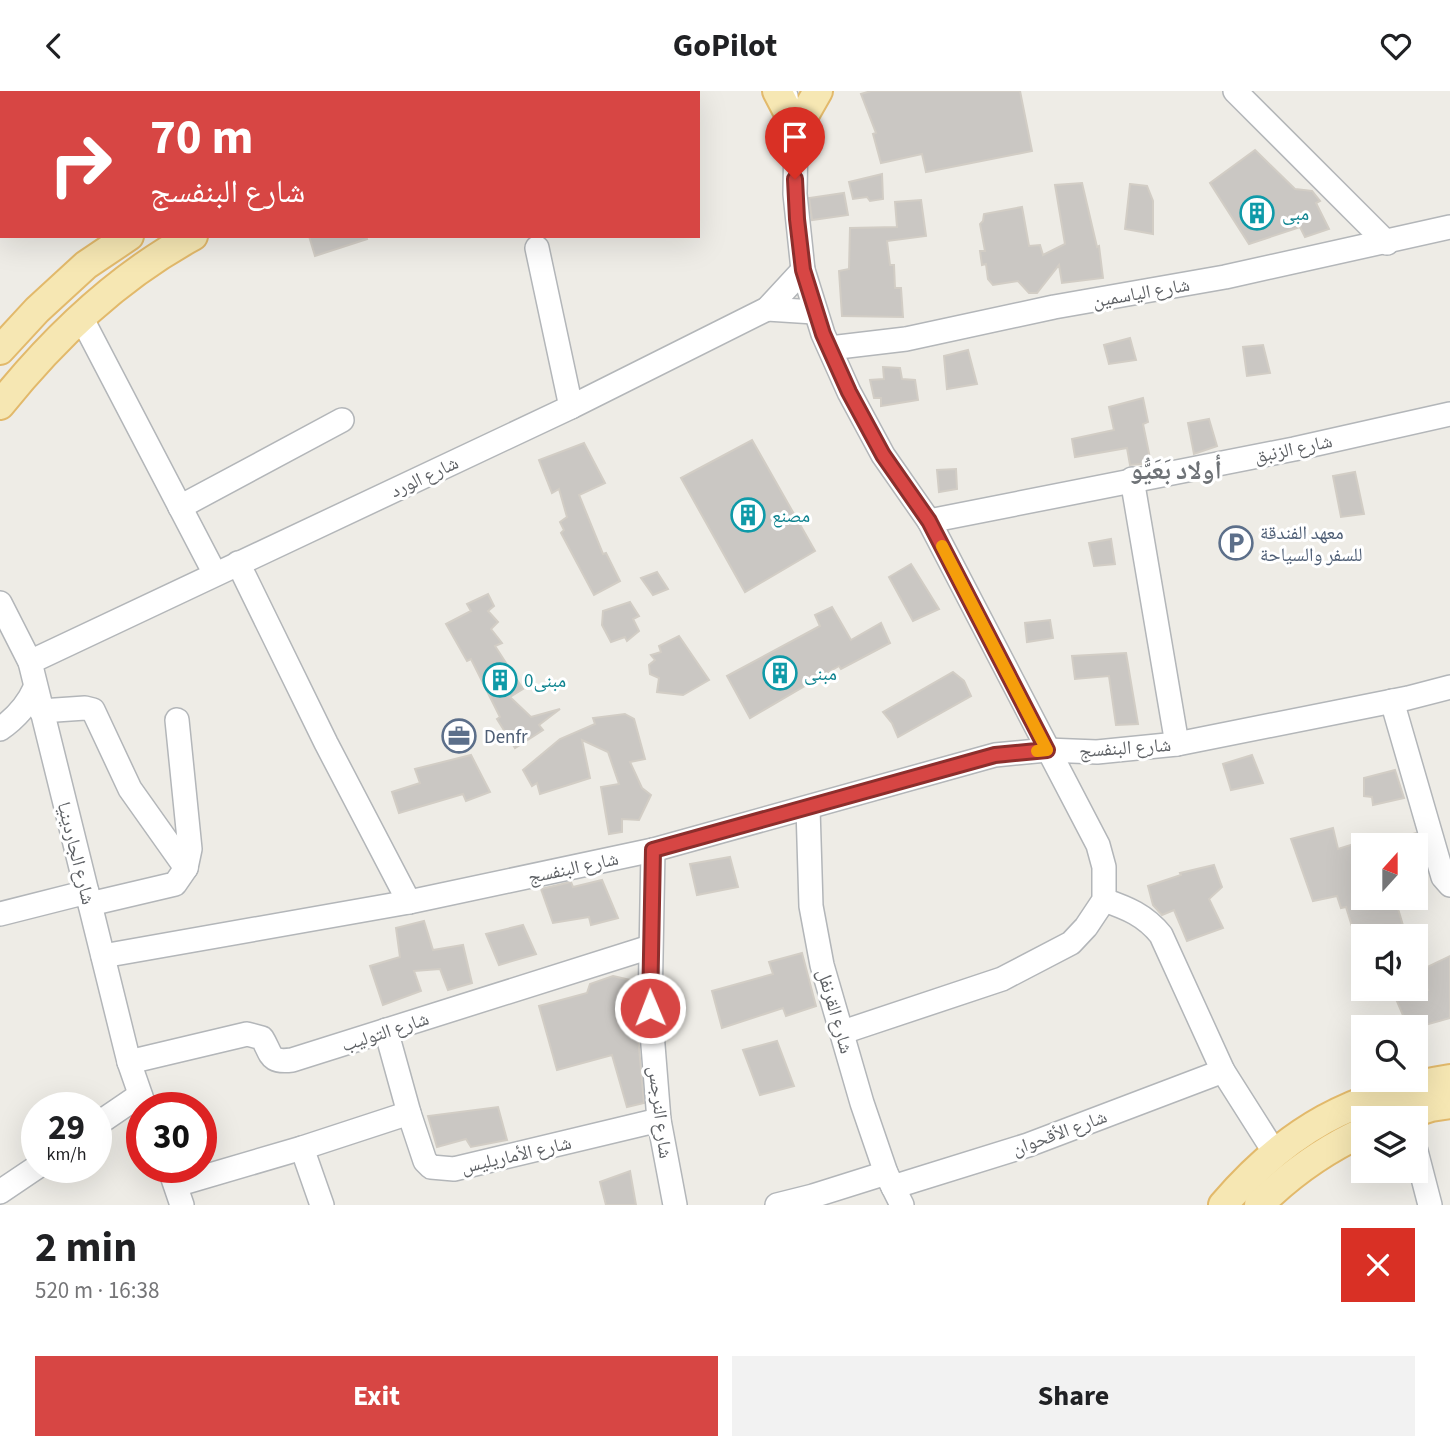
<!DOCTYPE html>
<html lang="en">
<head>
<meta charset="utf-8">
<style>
	body { margin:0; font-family:"Source Sans 3","Noto Naskh Arabic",sans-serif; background:#f2f2f2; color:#202124; height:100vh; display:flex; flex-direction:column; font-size:26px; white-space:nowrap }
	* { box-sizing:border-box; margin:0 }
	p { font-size:23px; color:#757577 }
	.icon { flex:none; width:38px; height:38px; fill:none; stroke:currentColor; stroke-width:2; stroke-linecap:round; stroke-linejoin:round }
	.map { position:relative; height:1114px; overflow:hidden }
	.side { display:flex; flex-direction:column; background:#fff; flex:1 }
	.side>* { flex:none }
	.hud { position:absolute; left:0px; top:0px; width:700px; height:147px; box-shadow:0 7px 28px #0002; background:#d74644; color:#fff; overflow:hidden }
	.needle { width:46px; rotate:21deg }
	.controls { position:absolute; left:1351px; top:742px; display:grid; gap:14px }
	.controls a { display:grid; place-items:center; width:77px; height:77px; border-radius:0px; background:#fff; box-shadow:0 7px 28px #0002; font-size:35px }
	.speed { position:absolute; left:21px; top:1001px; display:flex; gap:14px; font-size:35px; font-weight:700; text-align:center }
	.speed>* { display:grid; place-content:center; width:91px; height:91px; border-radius:50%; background:#fff; box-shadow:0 7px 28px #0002; line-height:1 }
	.speed small { font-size:18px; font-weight:400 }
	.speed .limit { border:10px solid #d22; background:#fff; color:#111 }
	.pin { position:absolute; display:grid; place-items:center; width:60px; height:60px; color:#fff; margin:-72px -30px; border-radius:50% 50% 50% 0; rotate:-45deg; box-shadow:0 0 7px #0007 }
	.pin .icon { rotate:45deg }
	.me { position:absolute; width:77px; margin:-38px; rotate:359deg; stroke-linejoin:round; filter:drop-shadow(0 0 5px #0008) }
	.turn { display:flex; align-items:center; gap:24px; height:147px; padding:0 35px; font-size:32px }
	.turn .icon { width:91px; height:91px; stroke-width:2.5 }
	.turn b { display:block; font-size:49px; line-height:60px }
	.round { display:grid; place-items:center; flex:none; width:74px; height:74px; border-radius:0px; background:#f2f2f2 }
	.summary { display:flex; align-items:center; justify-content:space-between; height:119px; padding:0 35px }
	h1 { font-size:42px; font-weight:700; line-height:52px }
	.button { display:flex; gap:14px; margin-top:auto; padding:14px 35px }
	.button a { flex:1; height:80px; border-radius:0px; background:#d74644; color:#fff; font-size:28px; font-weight:700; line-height:80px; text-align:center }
	.button a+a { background:#f2f2f2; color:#202124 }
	header { display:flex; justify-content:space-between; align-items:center; height:91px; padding:0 35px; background:#fff; font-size:32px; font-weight:700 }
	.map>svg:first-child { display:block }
	.building { fill:#cac7c3; stroke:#d2cdc5; stroke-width:2 }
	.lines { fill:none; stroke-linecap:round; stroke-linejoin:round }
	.minor-casing { stroke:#b3b6b9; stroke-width:26 }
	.major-casing { stroke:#e2b96b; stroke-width:32 }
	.minor { stroke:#fff; stroke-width:23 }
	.major { stroke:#f6e7b3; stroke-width:28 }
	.route-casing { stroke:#8c2e2c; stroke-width:18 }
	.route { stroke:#d74644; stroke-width:12 }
	.slow { stroke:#f59e0b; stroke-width:12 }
	.labels { text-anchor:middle; stroke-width:6; stroke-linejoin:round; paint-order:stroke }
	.culture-label { font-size:19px; fill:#0d838f; stroke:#fff; text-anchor:start }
	.street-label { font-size:19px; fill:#5e6165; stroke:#fff }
	.service-label { font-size:19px; fill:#4e5e75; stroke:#fff; text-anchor:start }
	.district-label { font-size:26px; font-weight:bold; fill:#6f7377; stroke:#fff }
</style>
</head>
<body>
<header><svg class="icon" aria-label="back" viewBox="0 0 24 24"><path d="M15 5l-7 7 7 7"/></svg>GoPilot<svg class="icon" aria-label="heart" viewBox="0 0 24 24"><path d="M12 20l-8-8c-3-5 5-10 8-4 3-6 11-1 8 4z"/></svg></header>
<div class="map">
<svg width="1450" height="1114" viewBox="0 0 1450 1114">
	<rect width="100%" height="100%" fill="#eeece6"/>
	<g class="building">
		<polygon points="871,0 1020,0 1032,60 926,81 922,63 881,72 873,43 876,42 861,3"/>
		<polygon points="1255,59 1295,98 1312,100 1320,110 1316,112 1329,138 1305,146 1300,136 1249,153 1210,92"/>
		<polygon points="882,83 883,108 870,110 867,106 853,108 849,91"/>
		<polygon points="1082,92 1097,156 1099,155 1103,187 1062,192 1059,174 1037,202 1029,202 1018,190 993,194 988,188 986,173 982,174 980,160 985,160 980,133 983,130 984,123 1022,116 1029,155 1040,154 1043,164 1065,153 1055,94"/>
		<polygon points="1130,93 1147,95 1153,110 1153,143 1125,138"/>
		<polygon points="844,102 848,124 812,129 809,107"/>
		<polygon points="921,109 926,145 887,150 890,174 894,174 895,197 901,197 903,226 842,225 839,180 849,178 850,137 897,136 895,111"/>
		<polygon points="309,145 366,145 367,148 315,165"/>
		<polygon points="1130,247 1136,269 1109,273 1104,254"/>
		<polygon points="1263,254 1270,282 1247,285 1243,256"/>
		<polygon points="968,259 977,293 947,298 944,265"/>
		<polygon points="883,276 900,277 902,288 915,289 918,309 881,315 881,307 874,307 870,289 884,288"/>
		<polygon points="1143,307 1148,331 1143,333 1151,372 1130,374 1127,357 1075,366 1072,348 1114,339 1109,316"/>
		<polygon points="1209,328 1217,355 1194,363 1188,332"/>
		<polygon points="752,349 815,460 745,501 681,387"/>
		<polygon points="584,352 605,392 579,404 603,463 606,462 620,490 594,504 561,442 564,439 560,431 567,426 559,398 552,402 539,369"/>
		<polygon points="956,378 957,398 939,401 937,379"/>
		<polygon points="1355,381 1364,423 1341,426 1333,385"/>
		<polygon points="1111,448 1115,473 1094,475 1089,452"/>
		<polygon points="911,473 939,518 913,530 889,486"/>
		<polygon points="657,481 668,498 653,504 641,487"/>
		<polygon points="488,503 494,515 488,520 498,531 491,538 502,552 495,555 523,598 510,606 531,626 560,618 539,634 543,639 515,657 497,628 500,626 471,568 467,570 446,533 471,520 467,513"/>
		<polygon points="630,511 639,525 633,528 639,540 627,550 625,546 611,551 602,534 603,520"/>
		<polygon points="832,516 851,549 881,532 890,552 841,578 839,575 750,627 727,585 820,535 815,524"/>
		<polygon points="1050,529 1053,547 1027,551 1025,532"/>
		<polygon points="679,545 709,589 683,604 657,601 659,587 650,583 649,574 655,569 651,564 661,561 659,555"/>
		<polygon points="1126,562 1138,633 1116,634 1109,585 1075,588 1072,565"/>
		<polygon points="953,581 964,590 971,605 898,646 892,632 883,621"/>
		<polygon points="625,623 634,628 645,668 630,671 642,697 651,704 639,729 622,728 622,741 609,743 601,696 619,693 608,661 582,649 590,687 540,703 537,692 532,695 523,679 560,648 595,633 593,627"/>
		<polygon points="471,664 490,701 466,710 463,703 399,722 392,701 420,692 415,678"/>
		<polygon points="1252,664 1263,692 1231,699 1223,673"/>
		<polygon points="1395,679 1404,707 1373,714 1372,706 1364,705 1364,687"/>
		<polygon points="1333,737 1338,758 1363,750 1363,807 1379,807 1381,816 1396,811 1405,841 1391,845 1355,845 1346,816 1341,817 1337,805 1313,810 1291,748"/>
		<polygon points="1416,742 1427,782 1416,785 1416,754 1387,754 1386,751"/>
		<polygon points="730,766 738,796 697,804 690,773"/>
		<polygon points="1214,774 1222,796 1209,808 1223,837 1187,850 1174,819 1162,824 1153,814 1148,795 1181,784 1180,782"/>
		<polygon points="602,789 618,827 591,834 589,826 553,832 541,798 571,791 573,796"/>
		<polygon points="424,830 433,859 463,854 472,892 448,899 440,878 414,880 421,900 383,914 370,875 400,866 396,837"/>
		<polygon points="523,834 536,863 499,874 486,843"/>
		<polygon points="802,862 816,915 786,925 783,917 722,937 712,900 773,883 769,871"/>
		<polygon points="1450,865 1450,927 1418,936 1408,936 1396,908 1428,899 1419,880"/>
		<polygon points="613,885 630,889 634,895 632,947 638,946 644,1012 627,1016 612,964 557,979 539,915 587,902 590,893"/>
		<polygon points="777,950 794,995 760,1004 743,959"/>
		<polygon points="498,1016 507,1049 471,1056 466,1048 437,1056 428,1025"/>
		<polygon points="630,1080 636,1114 606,1114 600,1091"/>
	</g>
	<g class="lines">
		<defs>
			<g id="minor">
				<polyline points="246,0 246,2"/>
				<polyline points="1235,0 1387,152"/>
				<polyline points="166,2 167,0"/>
				<polyline points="786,5 788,21 796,40 795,103 803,179 823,243 849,301 883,364 929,430 1098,754 1104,776 1104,809 1086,836 1071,852 1002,888 843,941"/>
				<polyline points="0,114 2,113"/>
				<polyline points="537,157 571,316"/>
				<polyline points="767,218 814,221"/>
				<polyline points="81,226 215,483"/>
				<polyline points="830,257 906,248 1054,216 1225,186 1450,136"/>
				<polyline points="1132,388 1177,653"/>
				<polyline points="180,416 342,329"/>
				<polyline points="929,430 1294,358 1450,323"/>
				<polyline points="238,472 326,652 409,811"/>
				<polyline points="0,512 30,571 129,971 145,1017"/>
				<polyline points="30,571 571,316 767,218 803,179"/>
				<polyline points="1392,610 1443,786 1450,794"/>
				<polyline points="41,620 85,617 93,619 130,698 186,777 175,793 90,813"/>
				<polyline points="177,629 190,758 186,777"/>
				<path d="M0,638C16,627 27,615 35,597"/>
				<polyline points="808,717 811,815 822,874 862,1012 886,1082 902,1114"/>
				<polyline points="653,759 650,917 659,1029 675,1114"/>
				<path d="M1104,809C1127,817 1145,824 1161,844L1223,980L1275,1062"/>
				<polyline points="0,823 87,801"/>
				<polyline points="103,865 409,811 653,759 995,664 1047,659 1097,661 1177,653 1408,607 1450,596"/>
				<polyline points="386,939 409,1022 425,1070 431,1076 454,1078 659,1029"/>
				<path d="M129,971L247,943L262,947C272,963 268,972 292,969L650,856"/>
				<polyline points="96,1034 140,1004"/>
				<polyline points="302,1057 322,1114"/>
				<polyline points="1416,1060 1430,1114"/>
				<polyline points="169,1076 182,1114"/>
				<polyline points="176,1094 302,1057 409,1022"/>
				<polyline points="893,1096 1028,1054 1223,980"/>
				<polyline points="0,1101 37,1076"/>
				<polyline points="777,1114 813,1105 886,1082"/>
			</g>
			<g id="major">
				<polyline points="777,0 788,21"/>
				<polyline points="474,2 479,0"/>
				<polyline points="580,2 585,0"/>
				<polyline points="806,21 818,0"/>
				<polyline points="0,259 37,219 86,174 129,145"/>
				<path d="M0,314C53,248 119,185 193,145"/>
				<polyline points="1397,1027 1431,1016 1450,1013"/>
				<path d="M1223,1114C1287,1039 1353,1003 1450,988"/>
				<path d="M1259,1114C1290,1083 1324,1059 1363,1041"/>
			</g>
		</defs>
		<use href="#minor" class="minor-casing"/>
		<use href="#major" class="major-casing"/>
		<use href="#minor" class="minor"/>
		<use href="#major" class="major"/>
	</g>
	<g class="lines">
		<defs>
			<polyline id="route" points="650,917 653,759 995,664 1047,659 929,430 883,364 849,301 823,243 803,179 797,128 795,88"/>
		</defs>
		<use href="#route" class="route-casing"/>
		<use href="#route" class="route"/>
		<polyline class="slow" points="942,455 1047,659 1037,660"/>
	</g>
	<defs>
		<symbol id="building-ring" viewBox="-11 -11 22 22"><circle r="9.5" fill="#fff" stroke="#0f9aa8" stroke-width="1.5"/><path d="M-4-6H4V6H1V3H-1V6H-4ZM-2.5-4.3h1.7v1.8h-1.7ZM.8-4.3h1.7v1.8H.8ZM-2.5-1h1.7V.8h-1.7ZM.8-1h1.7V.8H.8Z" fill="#0f9aa8"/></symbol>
		<symbol id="parking-ring" viewBox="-11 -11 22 22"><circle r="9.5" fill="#fff" stroke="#5c6f8a" stroke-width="1.5"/><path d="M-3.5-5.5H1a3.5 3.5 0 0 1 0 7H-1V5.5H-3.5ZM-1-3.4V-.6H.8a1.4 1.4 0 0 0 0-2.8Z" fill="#5c6f8a"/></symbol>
		<symbol id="office-ring" viewBox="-11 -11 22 22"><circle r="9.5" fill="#fff" stroke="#5c6f8a" stroke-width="1.5"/><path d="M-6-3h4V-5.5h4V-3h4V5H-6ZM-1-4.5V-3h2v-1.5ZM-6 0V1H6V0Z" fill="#5c6f8a"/></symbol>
	</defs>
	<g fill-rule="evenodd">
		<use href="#building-ring" x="1238" y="103" width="38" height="38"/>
		<use href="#building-ring" x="729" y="405" width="38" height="38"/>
		<use href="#parking-ring" x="1217" y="433" width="38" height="38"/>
		<use href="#building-ring" x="761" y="563" width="38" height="38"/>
		<use href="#building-ring" x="481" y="570" width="38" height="38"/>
		<use href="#office-ring" x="440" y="626" width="38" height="38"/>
	</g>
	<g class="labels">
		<g class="culture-label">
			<text x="1282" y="129">مبى</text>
			<text x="772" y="431">مصنع</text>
			<text x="804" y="589">مبنى</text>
			<text x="524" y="596">مبنى0</text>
		</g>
		<g class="street-label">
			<text transform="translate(1141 201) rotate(-10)" y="7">شارع الياسمين</text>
			<text transform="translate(1293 357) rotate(-12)" y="7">شارع الزنبق</text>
			<text transform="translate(424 385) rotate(-25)" y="7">شارع الورد</text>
			<text transform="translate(1125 656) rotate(-4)" y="7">شارع البنفسج</text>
			<text transform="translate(77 762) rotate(76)" y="7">شارع الجاردينيا</text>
			<text transform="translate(573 776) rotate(-12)" y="7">شارع البنفسج</text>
			<text transform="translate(836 920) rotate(74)" y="7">شارع القرنفل</text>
			<text transform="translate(385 940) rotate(-18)" y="7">شارع التوليب</text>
			<text transform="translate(661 1021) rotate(83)" y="7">شارع النرجس</text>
			<text transform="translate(1059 1041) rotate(-20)" y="7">شارع الأقحوان</text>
			<text transform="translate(516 1063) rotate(-13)" y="7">شارع الأماريليس</text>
		</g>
		<g class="service-label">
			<text x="1260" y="448">معهد الفندقة<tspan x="1260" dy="22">للسفر والسياحة</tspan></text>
			<text x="484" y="652">Denfr</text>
		</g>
		<g class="district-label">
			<text x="1176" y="388">أولاد بَعَيُّو</text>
		</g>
	</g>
</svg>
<div class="controls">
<a><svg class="needle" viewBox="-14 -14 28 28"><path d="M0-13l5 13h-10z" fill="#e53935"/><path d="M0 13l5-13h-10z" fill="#757577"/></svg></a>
<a><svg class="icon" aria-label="sound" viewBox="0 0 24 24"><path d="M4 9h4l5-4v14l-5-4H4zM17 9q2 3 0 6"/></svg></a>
<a><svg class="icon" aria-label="search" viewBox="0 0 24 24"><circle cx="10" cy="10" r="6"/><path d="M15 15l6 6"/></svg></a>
<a><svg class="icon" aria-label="layers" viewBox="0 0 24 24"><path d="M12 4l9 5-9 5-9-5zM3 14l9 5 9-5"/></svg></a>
</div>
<div class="speed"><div>29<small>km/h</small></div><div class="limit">30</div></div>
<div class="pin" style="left:795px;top:88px;background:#d93025"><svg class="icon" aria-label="arrive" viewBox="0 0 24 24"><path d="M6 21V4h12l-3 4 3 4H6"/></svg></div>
<svg class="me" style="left:650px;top:917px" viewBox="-20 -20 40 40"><circle r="17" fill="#d74644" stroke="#fff" stroke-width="3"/><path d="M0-11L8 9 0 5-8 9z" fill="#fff"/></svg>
<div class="hud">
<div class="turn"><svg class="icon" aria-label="right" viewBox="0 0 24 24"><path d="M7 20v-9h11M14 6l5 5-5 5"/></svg><div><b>70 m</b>شارع البنفسج</div></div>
</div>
</div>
<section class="side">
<div class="summary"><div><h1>2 min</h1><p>520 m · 16:38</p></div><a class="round" style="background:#d93025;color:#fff"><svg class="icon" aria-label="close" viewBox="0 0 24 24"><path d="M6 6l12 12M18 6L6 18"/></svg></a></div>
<div class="button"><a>Exit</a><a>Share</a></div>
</section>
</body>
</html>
